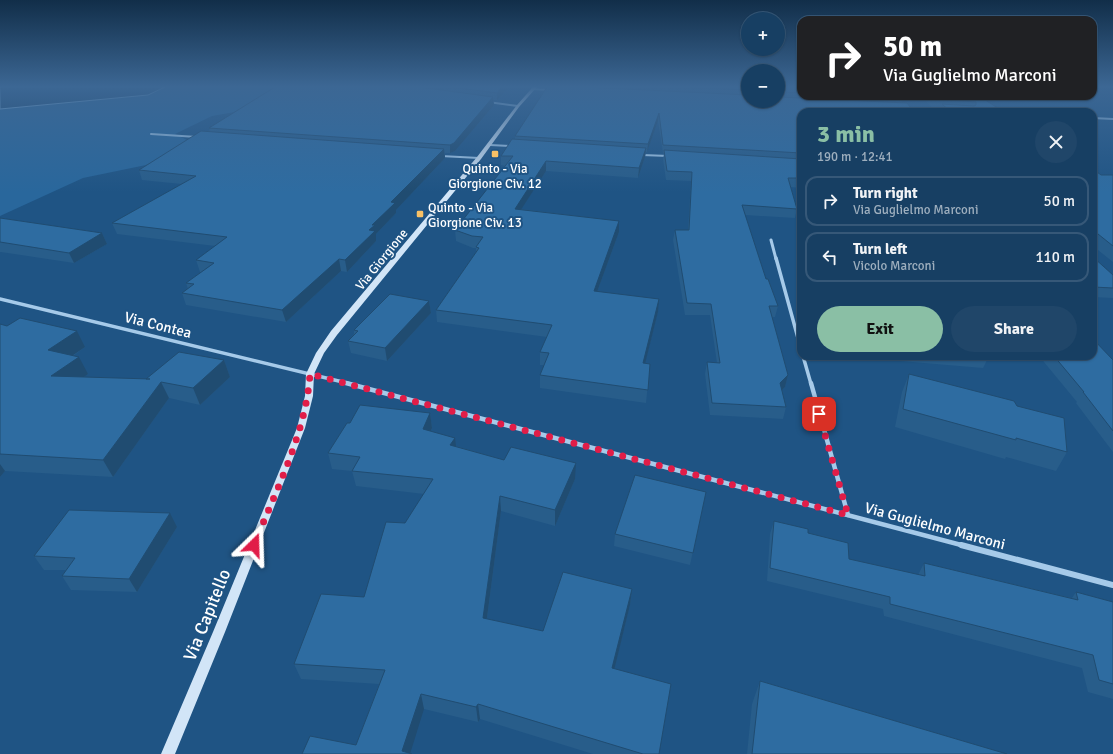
<!DOCTYPE html>
<html lang="en">
<head>
<meta charset="utf-8">
<style>
	body { margin:0; font-family:Signika,sans-serif; background:#204669; color:#f1f3f6; height:100vh; display:flex; flex-direction:column; font-size:15px; white-space:nowrap }
	* { box-sizing:border-box; margin:0 }
	p { font-size:13px; color:#9eafbe }
	.icon { flex:none; width:22px; height:22px; fill:none; stroke:currentColor; stroke-width:2; stroke-linecap:round; stroke-linejoin:round }
	.map { position:relative; flex:1; overflow:hidden }
	.sheet { position:absolute; left:797px; top:108px; width:300px; height:252px; display:flex; flex-direction:column; background:#173f63; border-radius:12px; box-shadow:0 1px 3px #0004,0 0 0 1px #365878 }
	.sheet>* { flex:none }
	.top-card { position:absolute; left:797px; top:16px; width:300px; height:84px; border-radius:12px; box-shadow:0 1px 3px #0004,0 0 0 1px #365878; background:#202124; color:#fff; overflow:hidden }
	.buttons { position:absolute; left:741px; top:12px; display:grid; gap:8px }
	.buttons a { display:grid; place-items:center; width:44px; height:44px; border-radius:50%; background:#173f63; box-shadow:0 1px 3px #0004,0 0 0 1px #365878; font-size:20px }
	.pin { position:absolute; display:grid; place-items:center; width:34px; height:34px; color:#fff; margin:-17px; border-radius:8px; box-shadow:0 2px 6px #0006 }
	.me { position:absolute; width:44px; margin:-22px; rotate:22deg; stroke-linejoin:round; filter:drop-shadow(0 0 3px #0008) }
	.turn { display:flex; align-items:center; gap:14px; height:84px; padding:0 20px; font-size:18px }
	.turn .icon { width:52px; height:52px; stroke-width:2.5 }
	.turn b { display:block; font-size:28px; line-height:34px }
	.round { display:grid; place-items:center; flex:none; width:42px; height:42px; border-radius:21px; background:#204669 }
	.headline { display:flex; align-items:center; justify-content:space-between; height:68px; padding:0 20px }
	h1 { font-size:24px; font-weight:700; line-height:30px; color:#8abfa5 }
	.primary-button { display:flex; gap:8px; margin-top:auto; padding:8px 20px }
	.primary-button a { flex:1; height:46px; border-radius:24px; background:#8abfa5; color:#111; font-size:16px; font-weight:700; line-height:46px; text-align:center }
	.primary-button a+a { background:#204669; color:#f1f3f6 }
	ul { padding:0; list-style:none }
	li { display:flex; align-items:center; gap:12px; height:50px; margin:0 8px 6px; padding:0 12px; border:2px solid #365878; border-radius:12px }
	li div { flex:1 }
	li b { display:block; font-size:15px }
	li em { font-style:normal }
	.map>svg:first-child { display:block }
	.green { fill:#29679c }
	.water { fill:#153d63; stroke:#9ac6eb }
	.lines { fill:none; stroke-linecap:round; stroke-linejoin:round }
	.street-far4 { stroke:#a6cae9; stroke-width:2 }
	.street-far3 { stroke:#a6cae9; stroke-width:3 }
	.street-far2 { stroke:#a6cae9; stroke-width:3.5 }
	.street-far1 { stroke:#a6cae9; stroke-width:4.5 }
	.street { stroke:#a6cae9; stroke-width:6 }
	.secondary { fill:#d2e5f7; fill-rule:evenodd }
	.wall { fill:#285d8a }
	.shaded-wall { fill:#204c71 }
	.building { fill:#2e6ca1; stroke:#204c71 }
	.route { stroke:#e11d48; stroke-width:7; stroke-dasharray:0 12.6 }
	.poi-dot { fill:#f8c166; stroke:#1f5484; stroke-width:1.5 }
	.labels { text-anchor:middle; stroke-width:4; stroke-linejoin:round; paint-order:stroke }
	.far-poi-label { font-size:13px; fill:#fff; stroke:#1f5484 }
	.far-street-label { font-size:13px; fill:#fff; stroke:#1f5484 }
	.street-label { font-size:15px; fill:#fff; stroke:#1f5484 }
	.near-street-label { font-size:18px; fill:#fff; stroke:#1f5484 }
</style>
</head>
<body>
<div class="map">
<svg width="1113" height="754" viewBox="0 0 1113 754">
	<rect width="100%" height="100%" fill="#1f5484"/>
	<polygon class="green" points="165,87 283,87 263,107 212,116 175,134 197,145 146,165 83,178 0,216 0,109 148,95"/>
	<polygon class="water" points="0,87 165,87 148,95 0,109"/>
	<g class="lines">
		<g class="street-far4">
			<polyline points="532,89 550,90"/>
			<polyline points="488,102 518,106"/>
			<polyline points="906,109 945,111"/>
			<polyline points="1093,118 1113,119"/>
			<polyline points="151,134 197,137"/>
			<polyline points="490,145 511,146"/>
			<polyline points="642,155 669,156"/>
			<polyline points="441,156 479,158"/>
		</g>
		<polyline class="street-far3" points="771,240 776,259"/>
		<g class="street-far2">
			<polyline points="776,258 801,349"/>
			<polyline points="0,299 351,384"/>
			<polyline points="803,356 811,384"/>
		</g>
		<g class="street-far1">
			<polyline points="346,383 965,546"/>
			<polyline points="811,383 848,515"/>
		</g>
		<polyline class="street" points="961,545 1113,585"/>
		<polygon class="secondary" points="533,87 537,87 519,107 481,159 337,335 324,353 314,374 313,396 305,428 225,632 175,754 161,754 213,632 297,428 305,396 306,374 316,353 331,331 477,157 517,105"/>
	</g>
	<g class="wall">
		<polygon points="275,87 509,87 497,100 493,100 494,105 455,151 450,153 445,153 445,158 396,210 396,213 376,234 376,241 347,272 341,271 286,322 186,305 182,293 188,289 186,283 201,272 200,272 196,260 215,246 117,234 112,223 182,184 142,180 139,170 210,132 209,128"/>
		<polygon points="547,87 748,87 748,101 778,101 778,87 801,87 801,96 901,96 903,98 901,103 914,112 801,112 801,188 791,187 797,209 795,218 745,215 766,279 778,306 775,317 772,317 788,375 785,387 782,390 786,407 783,419 710,415 705,374 707,362 717,363 710,315 685,315 673,240 675,230 688,230 691,181 666,180 663,159 664,154 663,153 658,121 647,152 646,152 645,157 638,178 546,171 521,209 619,221 619,232 597,292 658,312 645,363 650,364 646,403 540,388 540,375 544,365 540,365 540,352 547,337 437,322 436,310 476,252 476,248 473,248 456,241 455,230 506,166 501,165 501,156 515,140 515,136"/>
		<polygon points="920,96 979,96 1004,112 939,112 941,108 933,108"/>
		<polygon points="1093,169 1101,175 1113,175 1113,262 1093,246"/>
		<polygon points="0,218 102,233 107,244 74,263 1,252 0,252"/>
		<polygon points="1093,257 1113,275 1113,298 1093,297"/>
		<polygon points="429,301 431,313 387,361 351,353 348,341 354,334 354,330"/>
		<polygon points="0,324 85,347 73,356 88,374 83,377 146,379 224,360 230,377 200,405 169,398 113,477 5,471 0,477"/>
		<polygon points="886,356 989,356 983,368 888,360"/>
		<polygon points="1039,356 1093,356 1113,360 1113,452 1076,403 1077,402"/>
		<polygon points="909,374 1017,406 1067,452 1056,471 1006,457 1005,459 895,427 902,392"/>
		<polygon points="430,413 432,428 431,431 456,446 504,460 575,479 555,526 501,511 487,619 543,631 632,589 630,605 614,669 659,754 593,754 480,719 478,722 424,709 356,745 379,684 301,679 294,664 364,597 405,523 424,494 356,486 352,471 332,469 328,453 350,423"/>
		<polygon points="706,492 690,565 614,546 615,534"/>
		<polygon points="774,521 808,533 849,559 918,575 924,563 1072,598 1076,592 1113,602 1113,699 1088,692 1082,668 884,616 883,609 767,581 770,534"/>
		<polygon points="177,527 137,592 71,590 62,576 66,570 44,570 34,556"/>
		<polygon points="760,681 1007,754 747,754 752,704"/>
	</g>
	<g class="shaded-wall">
		<polygon points="502,87 509,87 497,100 497,93"/>
		<polygon points="493,97 494,105 455,151 450,153 450,145"/>
		<polygon points="659,113 658,121 647,152 648,144"/>
		<polygon points="646,148 645,157 638,178 639,168"/>
		<polygon points="444,149 445,158 396,210 396,213 376,234 376,241 347,272 345,260 369,230 372,225 391,202"/>
		<polygon points="546,161 546,171 515,219 515,209"/>
		<polygon points="619,221 619,232 593,303 594,291"/>
		<polygon points="102,233 107,244 74,263 69,253"/>
		<polygon points="339,259 341,271 286,322 282,310"/>
		<polygon points="659,299 658,312 642,376 643,363"/>
		<polygon points="429,301 431,313 387,361 385,348"/>
		<polygon points="77,331 85,347 57,366 48,350"/>
		<polygon points="79,357 88,374 61,393 51,376"/>
		<polygon points="224,360 230,377 200,405 193,388"/>
		<polygon points="788,375 785,387 777,395 780,383"/>
		<polygon points="161,382 169,398 113,477 103,460"/>
		<polygon points="430,413 432,428 425,444 423,429"/>
		<polygon points="455,438 457,454 450,445"/>
		<polygon points="576,463 575,479 555,526 555,510"/>
		<polygon points="0,464 5,471 0,477"/>
		<polygon points="500,496 501,511 485,633 483,618"/>
		<polygon points="170,513 177,527 137,592 129,579"/>
		<polygon points="632,589 630,605 611,683 612,668"/>
		<polygon points="421,694 424,709 410,754 402,751"/>
		<polygon points="478,704 480,719 478,722 476,707"/>
	</g>
	<g class="building">
		<polygon points="275,87 419,87 493,97 454,143 450,145 209,128"/>
		<polygon points="451,87 502,87 497,93"/>
		<polygon points="547,87 584,87 748,95 748,101 778,101 778,97 907,103 914,112 856,112 854,110 850,112 801,112 801,153 663,145 659,113 648,144 515,136"/>
		<polygon points="683,87 748,87 748,90"/>
		<polygon points="778,87 801,87 801,93 778,92"/>
		<polygon points="860,96 901,96 903,98"/>
		<polygon points="932,96 979,96 1004,112 951,112 942,104 974,106 976,105 976,102 936,99"/>
		<polygon points="201,131 444,149 391,202 395,203 372,225 375,225 369,230 375,231 345,260 339,259 282,310 182,293 194,284 186,283 214,263 196,260 227,237 112,223 196,176 139,170"/>
		<polygon points="512,139 646,148 639,168 546,161 515,209 619,221 594,291 659,299 643,363 650,364 648,390 540,375 549,353 540,352 552,325 436,310 479,248 476,247 483,237 472,236 455,230 513,156 501,156"/>
		<polygon points="664,150 801,159 801,178 788,178 797,209 742,205 766,279 768,279 778,306 769,306 788,375 780,383 786,407 712,403 707,362 720,363 711,304 687,303 675,230 689,230 692,172 667,171"/>
		<polygon points="1093,169 1101,175 1113,175 1113,246 1093,230"/>
		<polygon points="0,218 102,233 69,253 0,242"/>
		<polygon points="1093,257 1113,275 1113,288 1093,287"/>
		<polygon points="390,294 429,301 385,348 348,341 358,331 354,330"/>
		<polygon points="20,318 77,331 48,350 79,357 51,376 150,379 146,379 179,352 224,360 193,388 161,382 103,460 0,454 0,324 7,326"/>
		<polygon points="1093,339 1113,360 1113,431 1083,392 1084,392 1054,356 1093,356"/>
		<polygon points="909,374 1014,401 1017,406 1064,418 1067,452 1016,438 1016,440 903,409"/>
		<polygon points="360,405 430,413 423,429 455,438 450,445 504,460 511,447 576,463 555,510 500,496 483,618 543,631 563,572 632,589 612,668 671,684 659,754 643,754 478,704 476,707 421,694 402,751 412,754 302,754 310,736 356,745 385,670 294,664 321,594 364,597 386,522 405,523 433,479 352,471 360,457 328,453 347,423 350,423"/>
		<polygon points="635,475 706,492 693,553 615,534"/>
		<polygon points="69,510 170,513 129,579 62,576 75,558 34,556"/>
		<polygon points="774,521 808,529 808,533 848,543 849,559 925,576 924,563 1078,600 1076,592 1113,602 1113,684 1099,680 1093,655 890,604 890,597 770,568"/>
		<polygon points="760,681 1007,754 752,754"/>
	</g>
	<linearGradient id="sky" x2="0" y2="1"><stop stop-color="#112e49"/><stop offset="0.45" stop-color="#3c6794"/><stop offset="1" stop-color="#3c6794" stop-opacity="0"/></linearGradient>
	<rect width="1113" height="192" fill="url(#sky)"/>
	<g class="lines">
		<path class="route" d="M254,545C276,490 306,433 310,374L848,515L819,414"/>
	</g>
	<g class="poi-dot">
		<rect x="491" y="150" width="8" height="8" rx="2"/>
		<rect x="416" y="210" width="8" height="8" rx="2"/>
	</g>
	<g class="labels">
		<g class="far-poi-label">
			<text x="495" y="173">Quinto - Via<tspan x="495" dy="15">Giorgione Civ. 12</tspan></text>
			<text x="428" y="212" text-anchor="start">Quinto - Via<tspan x="428" dy="15">Giorgione Civ. 13</tspan></text>
		</g>
		<g class="far-street-label">
			<text transform="translate(381 259) rotate(-51)" y="5">Via Giorgione</text>
		</g>
		<g class="street-label">
			<text transform="translate(158 325) rotate(14)" y="5">Via Contea</text>
			<text transform="translate(935 526) rotate(15)" y="5">Via Guglielmo Marconi</text>
		</g>
		<g class="near-street-label">
			<text transform="translate(207 615) rotate(-68)" y="6">Via Capitello</text>
		</g>
	</g>
</svg>
<div class="buttons">
<a>+</a>
<a>−</a>
</div>
<div class="pin" style="left:819px;top:414px;background:#d93025"><svg class="icon" aria-label="arrive" viewBox="0 0 24 24"><path d="M6 21V4h12l-3 4 3 4H6"/></svg></div>
<svg class="me" style="left:254px;top:545px" viewBox="-20 -20 40 40"><path d="M0-17L14 15 0 8-14 15z" fill="#e11d48" stroke="#fff" stroke-width="4"/></svg>
<div class="top-card">
<div class="turn"><svg class="icon" aria-label="right" viewBox="0 0 24 24"><path d="M7 20v-9h11M14 6l5 5-5 5"/></svg><div><b>50 m</b>Via Guglielmo Marconi</div></div>
</div>
<section class="sheet">
<div class="headline"><div><h1>3 min</h1><p>190 m · 12:41</p></div><a class="round"><svg class="icon" aria-label="close" viewBox="0 0 24 24"><path d="M6 6l12 12M18 6L6 18"/></svg></a></div>
<ul>
<li><svg class="icon" aria-label="right" viewBox="0 0 24 24"><path d="M7 20v-9h11M14 6l5 5-5 5"/></svg><div><b>Turn right</b><p>Via Guglielmo Marconi</p></div><em>50 m</em></li>
<li><svg class="icon" aria-label="left" viewBox="0 0 24 24"><path d="M17 20v-9H6M10 6l-5 5 5 5"/></svg><div><b>Turn left</b><p>Vicolo Marconi</p></div><em>110 m</em></li>
</ul>
<div class="primary-button"><a>Exit</a><a>Share</a></div>
</section>
</div>
</body>
</html>
